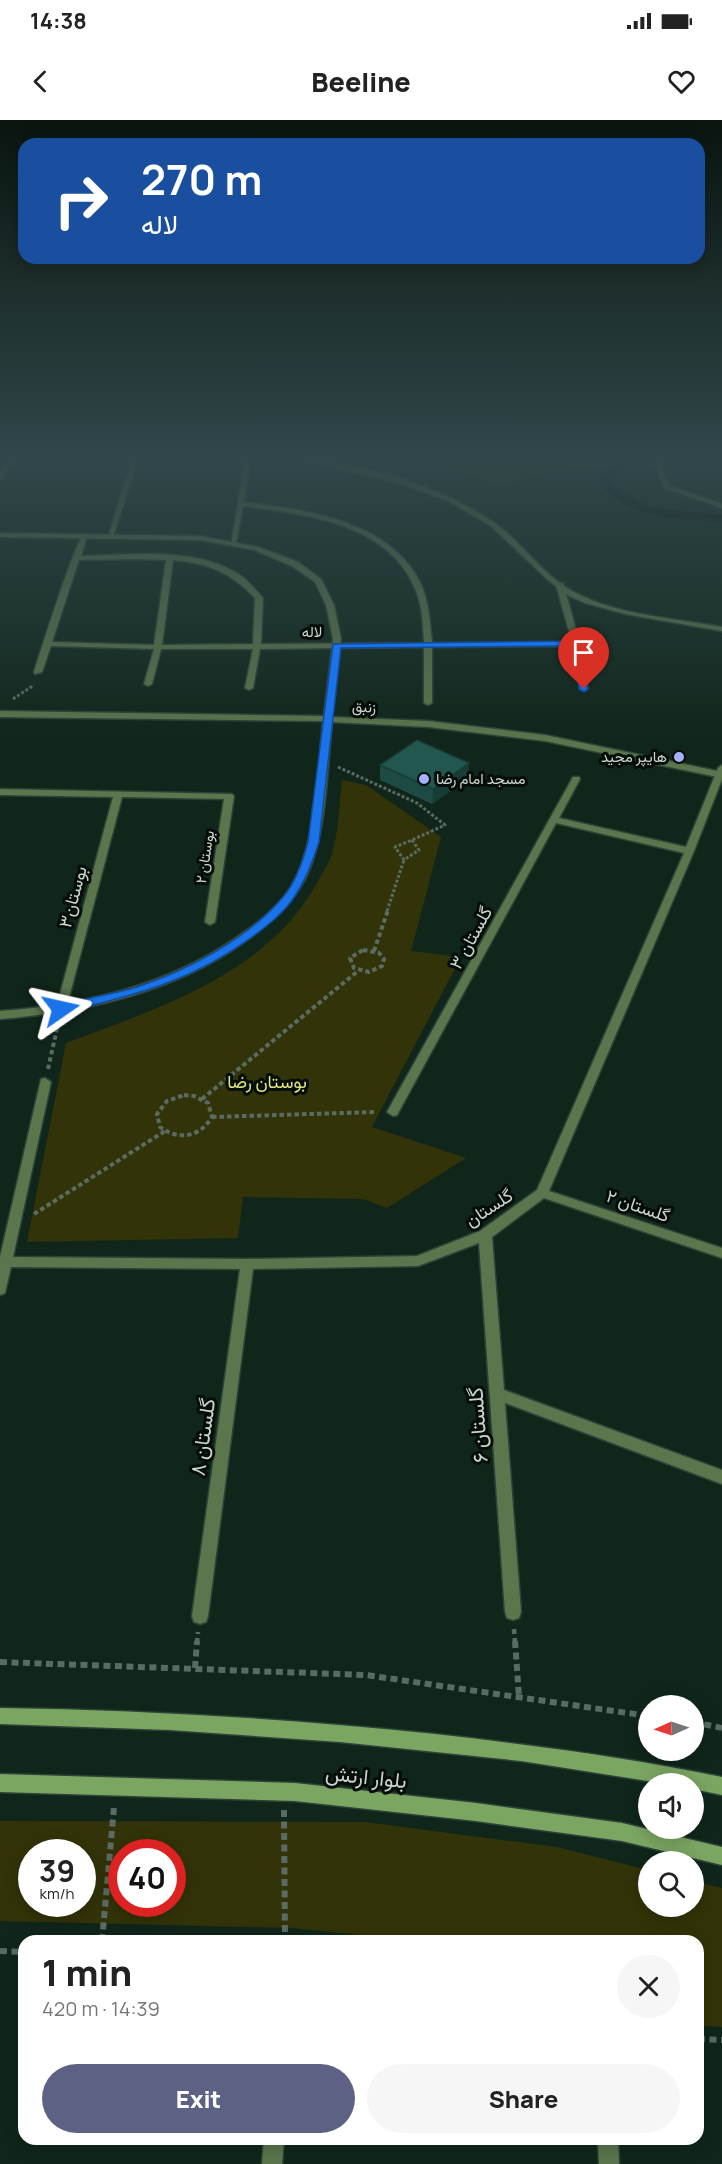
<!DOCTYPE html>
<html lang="en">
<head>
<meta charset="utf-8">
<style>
	body { margin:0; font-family:Manrope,Vazirmatn,sans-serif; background:#f6f6f6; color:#222; height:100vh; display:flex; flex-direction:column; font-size:22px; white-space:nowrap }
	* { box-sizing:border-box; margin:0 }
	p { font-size:20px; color:#767676 }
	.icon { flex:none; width:33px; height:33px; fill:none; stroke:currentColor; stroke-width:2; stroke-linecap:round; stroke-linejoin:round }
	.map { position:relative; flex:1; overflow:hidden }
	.panel { position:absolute; left:18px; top:1815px; width:686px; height:210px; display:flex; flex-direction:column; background:#fff; border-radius:18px; box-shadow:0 3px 15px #0003 }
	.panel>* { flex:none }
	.hud { position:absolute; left:18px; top:18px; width:687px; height:126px; border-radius:18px; box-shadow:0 3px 15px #0003; background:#1a4fa0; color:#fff; overflow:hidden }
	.needle { width:39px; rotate:267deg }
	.fabs { position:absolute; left:638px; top:1575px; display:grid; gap:12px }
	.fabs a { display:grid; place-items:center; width:66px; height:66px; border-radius:50%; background:#fff; box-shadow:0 3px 15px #0003; font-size:30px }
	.speed { position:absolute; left:18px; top:1719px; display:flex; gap:12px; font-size:30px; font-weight:700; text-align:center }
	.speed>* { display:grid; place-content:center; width:78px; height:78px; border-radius:50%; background:#fff; box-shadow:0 3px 15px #0003; line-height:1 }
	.speed small { font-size:15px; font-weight:400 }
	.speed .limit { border:9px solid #d22; background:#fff; color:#111 }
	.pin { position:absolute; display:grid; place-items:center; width:51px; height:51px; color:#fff; margin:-62px -26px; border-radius:50% 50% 50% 0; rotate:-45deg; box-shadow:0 0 6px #0007 }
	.pin .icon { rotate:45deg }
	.me { position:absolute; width:66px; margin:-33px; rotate:79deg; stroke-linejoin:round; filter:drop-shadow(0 0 4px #0008) }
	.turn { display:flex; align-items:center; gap:21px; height:126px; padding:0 24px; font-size:27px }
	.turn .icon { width:78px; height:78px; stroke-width:2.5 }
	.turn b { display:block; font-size:42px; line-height:51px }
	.round { display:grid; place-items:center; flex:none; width:63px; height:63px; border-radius:32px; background:#f6f6f6 }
	.summary { display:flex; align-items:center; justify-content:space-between; height:102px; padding:0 24px }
	h1 { font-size:36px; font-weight:800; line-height:45px }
	.cta { display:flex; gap:12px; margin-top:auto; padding:12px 24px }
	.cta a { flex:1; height:69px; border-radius:36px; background:#5d6284; color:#fff; font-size:24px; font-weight:800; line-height:69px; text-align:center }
	.cta a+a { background:#f6f6f6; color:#222 }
	.status { display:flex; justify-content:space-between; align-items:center; height:42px; padding:0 30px; background:#fff; direction:ltr }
	.status svg { height:16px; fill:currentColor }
	header { display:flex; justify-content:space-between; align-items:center; height:78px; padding:0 24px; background:#fff; font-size:27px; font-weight:800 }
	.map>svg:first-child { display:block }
	.green { fill:#323308; fill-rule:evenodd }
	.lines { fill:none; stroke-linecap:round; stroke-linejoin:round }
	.canal { fill:#030f10; fill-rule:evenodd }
	.minor-casing { stroke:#2e4238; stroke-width:3 }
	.tertiary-casing { stroke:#2e4238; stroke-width:3 }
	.secondary-casing { stroke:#2e4238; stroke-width:3 }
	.path-far3 { stroke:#5a6c62; stroke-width:3; stroke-dasharray:3 2; stroke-linecap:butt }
	.path-far2 { stroke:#5a6c62; stroke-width:4; stroke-dasharray:4.5 3; stroke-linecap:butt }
	.path-far1 { stroke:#5a6c62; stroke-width:4.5; stroke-dasharray:5 4; stroke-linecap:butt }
	.path { stroke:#5a6c62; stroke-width:6; stroke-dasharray:7 4.5; stroke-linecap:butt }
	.minor { fill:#5b754c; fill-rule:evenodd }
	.tertiary { fill:#5b754c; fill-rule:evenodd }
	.secondary { fill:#7ba662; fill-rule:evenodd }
	.wall { fill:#1d4b44 }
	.shaded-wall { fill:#183d37 }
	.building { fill:#22574f; stroke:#183d37; stroke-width:1.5 }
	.route { fill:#1a73e8; stroke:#114b97; stroke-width:1.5 }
	.poi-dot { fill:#a6b1fc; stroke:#050d08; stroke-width:2 }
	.labels { text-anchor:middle; stroke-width:6; stroke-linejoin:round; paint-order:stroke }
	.far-street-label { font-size:15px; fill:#c9d6ce; stroke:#050d08 }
	.far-poi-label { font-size:15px; fill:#c9d6ce; stroke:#050d08; text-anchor:end }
	.street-label { font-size:18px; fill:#c9d6ce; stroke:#050d08 }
	.park-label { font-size:18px; fill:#e0e47e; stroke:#050d08 }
	.near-street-label { font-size:21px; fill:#c9d6ce; stroke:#050d08 }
</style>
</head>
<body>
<div class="status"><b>14:38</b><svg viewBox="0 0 49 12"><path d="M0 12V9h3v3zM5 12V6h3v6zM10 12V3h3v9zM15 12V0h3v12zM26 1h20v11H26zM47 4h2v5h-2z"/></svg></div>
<header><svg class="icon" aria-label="back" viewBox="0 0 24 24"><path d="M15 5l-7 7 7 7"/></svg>Beeline<svg class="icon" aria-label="heart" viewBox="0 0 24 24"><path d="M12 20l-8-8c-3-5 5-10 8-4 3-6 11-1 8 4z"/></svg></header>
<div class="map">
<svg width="722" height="2044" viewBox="0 0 722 2044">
	<rect width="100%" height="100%" fill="#10261b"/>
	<g class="green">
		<polygon points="426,339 637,339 639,344 547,351 500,367"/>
		<path d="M342,660L366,665L441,717L411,831L461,837L372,1007L466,1038L387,1088L363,1079L243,1077L238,1118L27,1122L66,923C159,888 268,854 318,761C322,753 328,745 331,737C339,713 339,684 342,660Z"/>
		<path d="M0,1701L365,1702L557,1727L648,1750V1786H693V1761L722,1768V1907L698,1906V1821H418L291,1808L0,1801ZM32,1732H82V1784H32ZM122,1732H172V1784H122Z"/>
	</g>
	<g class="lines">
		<path class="canal" d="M610,339H622L619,351L611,361C638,394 683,391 722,394V402C677,398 627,401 598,361L607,350Z"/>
		<defs>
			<g id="minor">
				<polygon points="7,339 13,339 3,358 0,360 0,352"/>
				<polygon points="132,339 138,339 113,417 108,418"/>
				<path d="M245,339H251L244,382C306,390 390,400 421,464C429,482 430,503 432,523L572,522L556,465L563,463L580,524L588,569L584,571L580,569L573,526L432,527V583L428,585L424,583V527L260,529L253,568L249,570L245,568L253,529H161L152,564L148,566L144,564L154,529L51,526L42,552L35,554L34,552C40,533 76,419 84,414L87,416L81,436C132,435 195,426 240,455C248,461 256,470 263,478L261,524L424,523C423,503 422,482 413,464C384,402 302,394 243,386L236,424L231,425ZM137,439L166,440L154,525L52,522L79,440ZM173,440C209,443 231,453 255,478L253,524L162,525Z"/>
				<polygon points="652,339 658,339 670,366 722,384 722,388 665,368"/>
				<polygon points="722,645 722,659 694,731 549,1071 722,1128 722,1138 544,1078 492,1117 504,1270 722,1350 722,1364 505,1283 521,1492 519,1498 513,1500 507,1498 505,1492 479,1123 418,1146 253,1149 208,1496 206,1502 200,1504 194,1502 192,1496 240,1149 11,1147 5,1173 0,1175 0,1137 41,959 45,958 51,962 13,1137 247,1139 417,1136 480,1111 537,1070 684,733 556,703 397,995 393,996 387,992 573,657 579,657 580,659 559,698 686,727 718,648"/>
				<polygon points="0,669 232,674 234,676 215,802 210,805 205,802 224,679 122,677 66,889 61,893 57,892 56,889 113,677 0,675"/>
				<polygon points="264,2019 284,2019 282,2044 262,2044"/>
				<polygon points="598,2019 618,2019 619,2044 599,2044"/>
			</g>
			<g id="tertiary">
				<path d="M297,339C357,339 459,372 505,411C528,431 548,459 576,473C621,496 674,498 722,507V511L625,494L585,483L569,476L548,460L491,406L448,381L399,363Z"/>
				<path d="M0,413L200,416L258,427L298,442L321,459L334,485L341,519L332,597L428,601L545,615L722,652V658L545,621L428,607L332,602C327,649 327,710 308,753C296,780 274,800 251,817C180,871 88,892 0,899V891C88,885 175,864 247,810C266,797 286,779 296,758C317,713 318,650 323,601L0,597V591L324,596L333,519L326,485L315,462L292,446L254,430L200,420L0,417Z"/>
			</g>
			<g id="secondary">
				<path d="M0,1588C145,1590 290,1599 435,1614C531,1625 627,1637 722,1657V1675L693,1669V1664H667L521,1641L340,1622L170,1610L0,1604Z"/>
				<polygon points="0,1654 295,1663 476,1683 622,1703 722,1727 722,1745 622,1721 476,1701 295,1681 0,1672"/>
			</g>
		</defs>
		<use href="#minor" class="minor-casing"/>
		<use href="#tertiary" class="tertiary-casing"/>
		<use href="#secondary" class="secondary-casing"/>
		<g class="path-far3">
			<polyline points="13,579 34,565"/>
			<polyline points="338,647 417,683 445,705 412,720"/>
			<polygon points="412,720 419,730 404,740 395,727"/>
			<polyline points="387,791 404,740"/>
		</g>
		<g class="path-far2">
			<polygon points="363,830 379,833 384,839 382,846 369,852 354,848 350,838"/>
			<polyline points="374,831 388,790"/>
			<polyline points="48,949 58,904"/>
			<path d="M184,975L194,976L208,983L212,997C200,1017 179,1021 160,1007L157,994L167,981Z"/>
			<polyline points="202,979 358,851"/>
			<polyline points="212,997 376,992"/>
			<polyline points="34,1094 165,1011"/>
		</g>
		<g class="path-far1">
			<polyline points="514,1509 515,1523"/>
			<polyline points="197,1523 198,1512"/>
		</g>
		<g class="path">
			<polyline points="515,1521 519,1577"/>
			<polyline points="0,1542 366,1555 648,1596"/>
			<polyline points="195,1548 197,1521"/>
			<polyline points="693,1602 722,1608"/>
			<polyline points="284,1690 285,1821"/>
			<polyline points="102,1821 114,1687"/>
			<polyline points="0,1831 24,1832"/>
			<polyline points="698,1919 722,1920"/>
		</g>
		<use href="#minor" class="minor"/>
		<use href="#tertiary" class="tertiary"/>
		<use href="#secondary" class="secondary"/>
	</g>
	<polygon class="wall" points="380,645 468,658 432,684 380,660"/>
	<polygon class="shaded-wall" points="469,643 468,658 432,684 433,669"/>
	<polygon class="building" points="417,620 469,643 433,669 380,645"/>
	<linearGradient id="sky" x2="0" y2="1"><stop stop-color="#09150f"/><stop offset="0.54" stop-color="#31474a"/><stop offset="1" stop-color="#31474a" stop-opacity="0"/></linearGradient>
	<rect width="722" height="625" fill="url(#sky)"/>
	<path class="route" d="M576,521L580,524L588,569L584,572L579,569L572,526L341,528L319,722C313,741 306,759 295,776C284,793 267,806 252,817C189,863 134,875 61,893L57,892L55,889L57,886C83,878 111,875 137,867C189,850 249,818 284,776C296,761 303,741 308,722L333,524Z"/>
	<g class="poi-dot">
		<circle cx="679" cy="637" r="6"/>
		<circle cx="424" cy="659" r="6"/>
	</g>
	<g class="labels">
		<g class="far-street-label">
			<text x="312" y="517">لاله</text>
			<text transform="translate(364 587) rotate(3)" y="5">زنبق</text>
			<text transform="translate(205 737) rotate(-81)" y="5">بوستان ۲</text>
		</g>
		<g class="far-poi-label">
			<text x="667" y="642">هایپر مجید</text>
			<text x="436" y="664" text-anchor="start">مسجد امام رضا</text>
		</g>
		<g class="street-label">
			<text transform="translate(73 777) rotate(-75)" y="6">بوستان۳</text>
			<text transform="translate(471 818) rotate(-61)" y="6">گلستان ۳</text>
			<text transform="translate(638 1086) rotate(19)" y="6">گلستان ۲</text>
			<text transform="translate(489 1088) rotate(-33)" y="6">گلستان</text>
		</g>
		<g class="park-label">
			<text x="267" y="968">بوستان رضا</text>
		</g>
		<g class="near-street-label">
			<text transform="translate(478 1305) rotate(-94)" y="7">گلستان ۶</text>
			<text transform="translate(203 1317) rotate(-82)" y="7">گلستان ۸</text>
			<text transform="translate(366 1657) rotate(6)" y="7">بلوار ارتش</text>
		</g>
	</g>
</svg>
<div class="fabs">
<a><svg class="needle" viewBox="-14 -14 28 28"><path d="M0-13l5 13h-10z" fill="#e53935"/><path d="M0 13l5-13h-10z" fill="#767676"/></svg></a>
<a><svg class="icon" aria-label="sound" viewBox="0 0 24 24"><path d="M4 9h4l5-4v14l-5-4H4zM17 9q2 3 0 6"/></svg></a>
<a><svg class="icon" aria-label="search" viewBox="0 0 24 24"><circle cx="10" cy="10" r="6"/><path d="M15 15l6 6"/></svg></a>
</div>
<div class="speed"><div>39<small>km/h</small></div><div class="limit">40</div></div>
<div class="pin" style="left:584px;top:569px;background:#d93025"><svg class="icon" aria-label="arrive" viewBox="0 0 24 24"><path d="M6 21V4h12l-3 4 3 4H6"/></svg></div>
<svg class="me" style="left:61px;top:889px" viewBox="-20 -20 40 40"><path d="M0-17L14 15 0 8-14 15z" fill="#1a73e8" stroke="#fff" stroke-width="4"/></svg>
<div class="hud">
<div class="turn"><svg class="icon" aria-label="right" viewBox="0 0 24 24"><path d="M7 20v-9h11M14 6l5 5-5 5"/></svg><div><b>270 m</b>لاله</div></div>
</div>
<section class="panel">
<div class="summary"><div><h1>1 min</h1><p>420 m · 14:39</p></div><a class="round"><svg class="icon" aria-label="close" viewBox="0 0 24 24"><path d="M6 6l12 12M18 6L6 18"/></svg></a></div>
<div class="cta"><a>Exit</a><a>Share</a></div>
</section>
</div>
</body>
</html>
